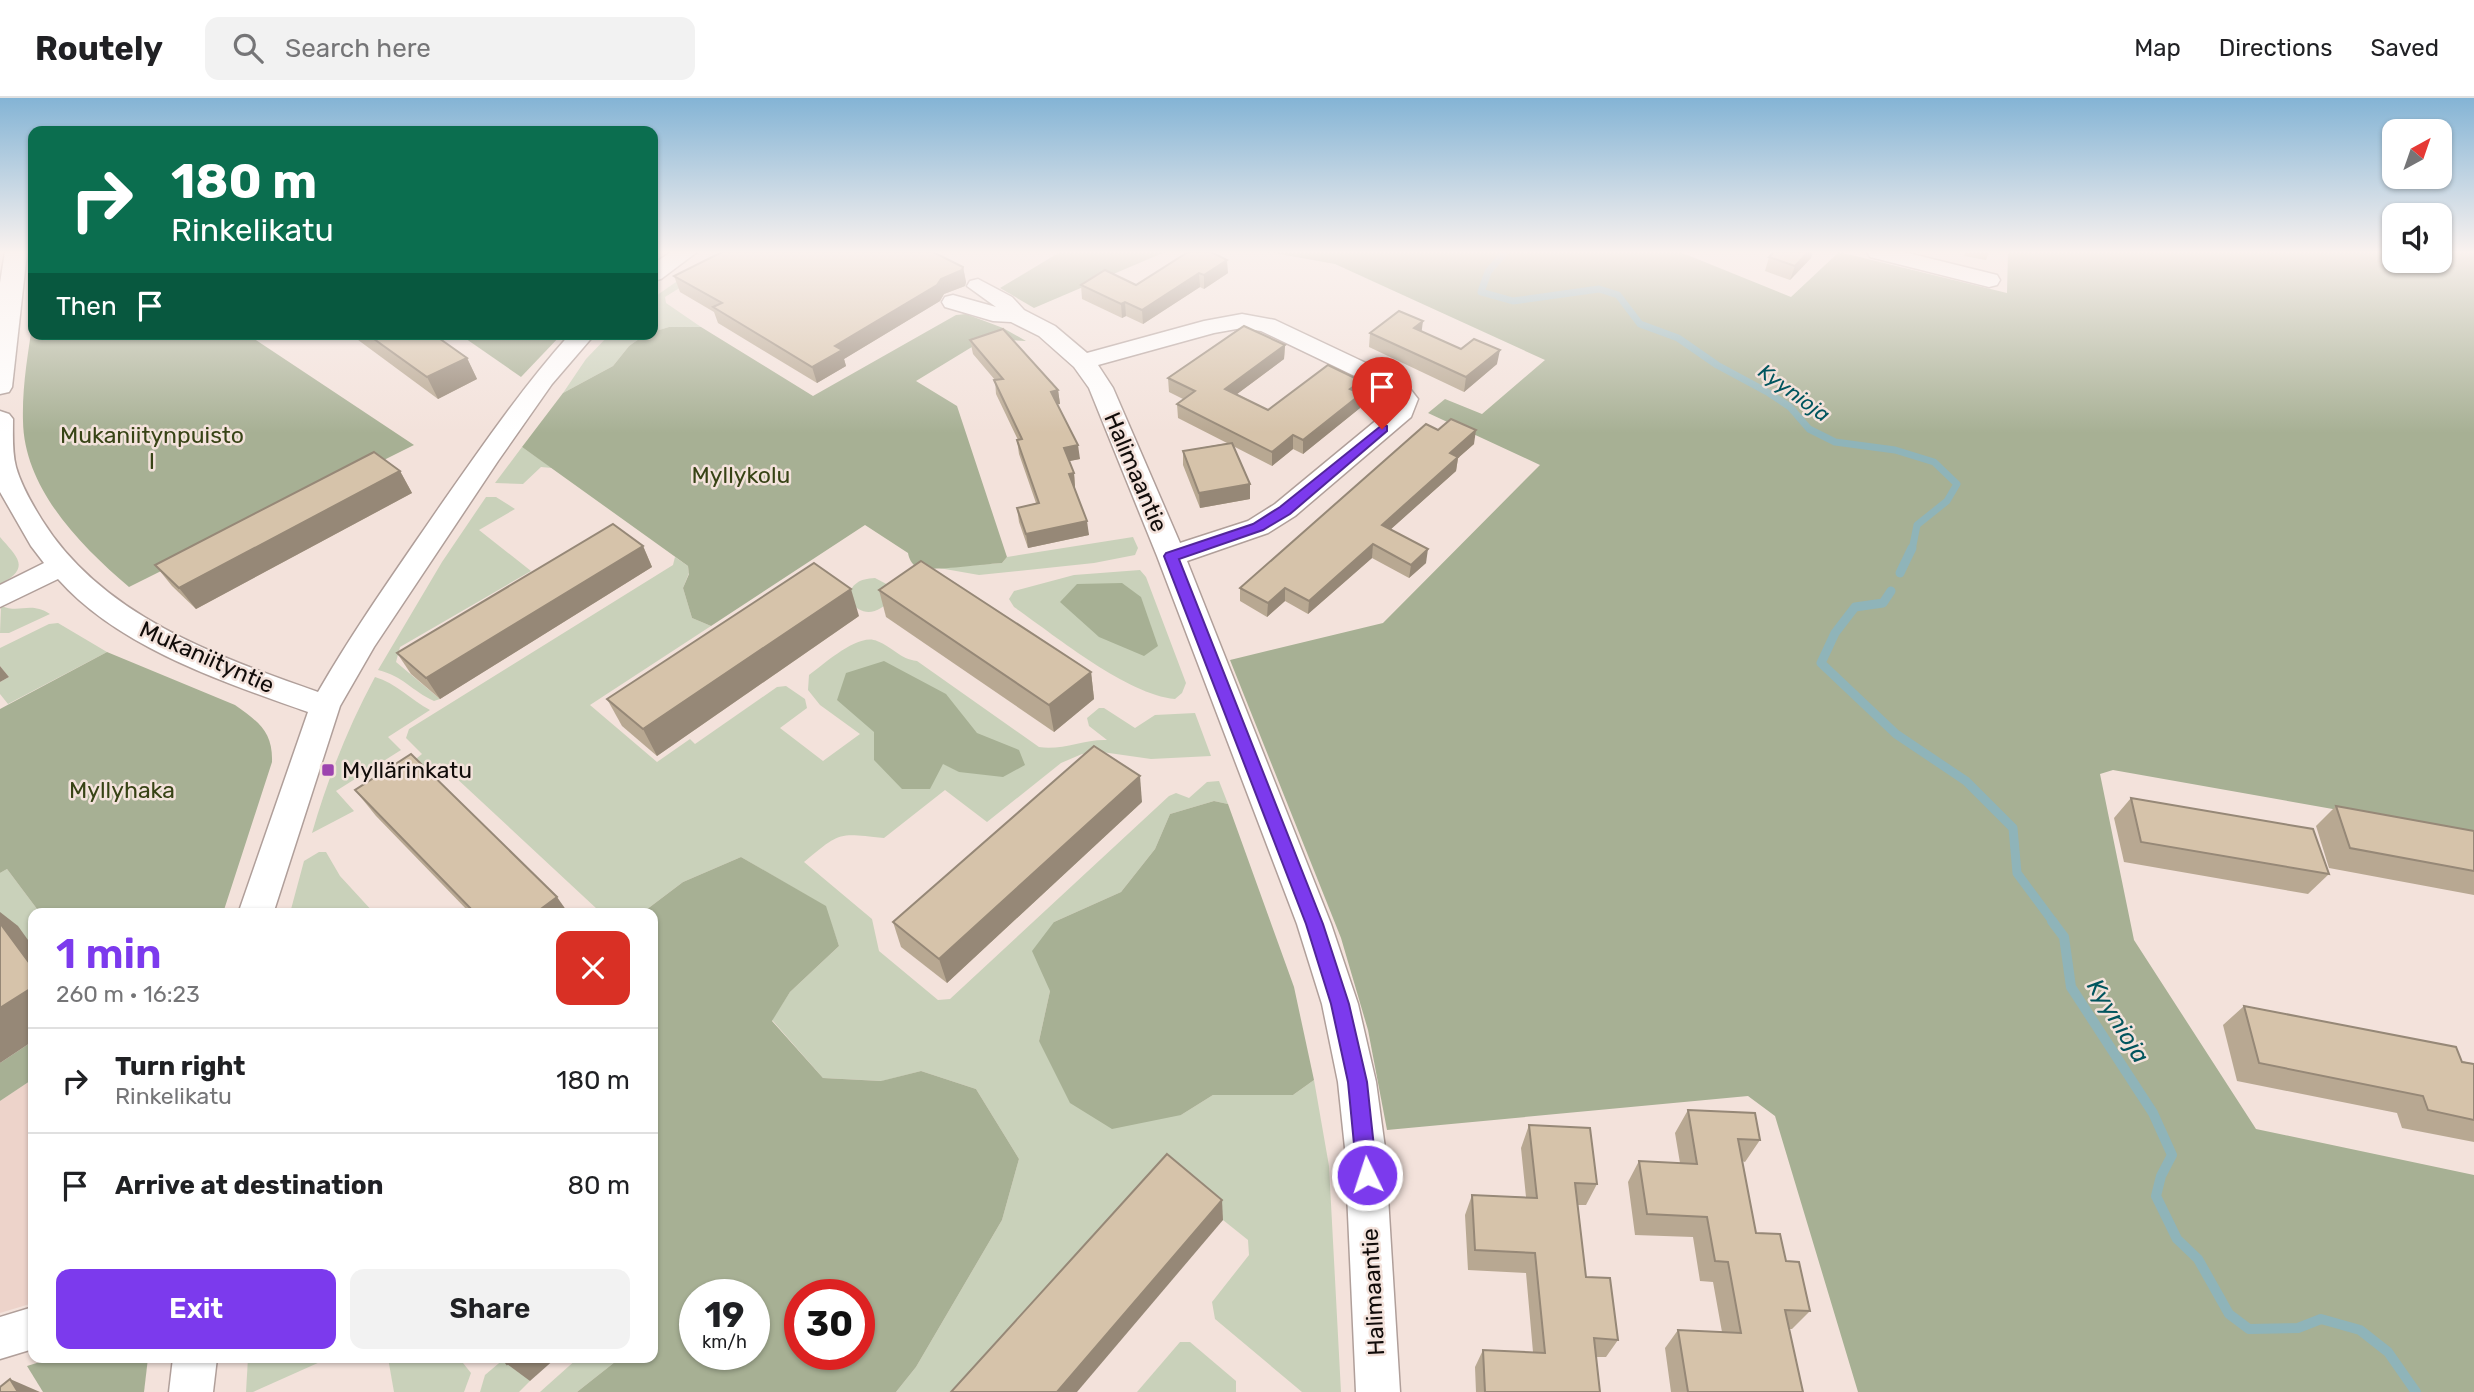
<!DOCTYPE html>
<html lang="en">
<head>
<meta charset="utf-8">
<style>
	body { margin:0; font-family:Rubik,sans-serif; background:#f2f2f2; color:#202124; height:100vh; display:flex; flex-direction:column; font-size:26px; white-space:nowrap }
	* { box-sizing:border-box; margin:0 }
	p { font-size:23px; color:#757577 }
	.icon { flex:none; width:38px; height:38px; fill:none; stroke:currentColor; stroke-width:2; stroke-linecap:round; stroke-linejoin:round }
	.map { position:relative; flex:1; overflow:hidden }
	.panel { position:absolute; left:28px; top:810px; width:630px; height:455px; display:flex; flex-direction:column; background:#fff; border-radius:14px; box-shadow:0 2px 5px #0004 }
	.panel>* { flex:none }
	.banner { position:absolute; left:28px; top:28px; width:630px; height:214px; border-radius:14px; box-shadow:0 2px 5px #0004; background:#0b6e4f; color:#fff; overflow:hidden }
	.needle { width:46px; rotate:40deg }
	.buttons { position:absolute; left:2382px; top:21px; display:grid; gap:14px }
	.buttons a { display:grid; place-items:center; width:70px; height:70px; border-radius:14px; background:#fff; box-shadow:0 2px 5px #0004; font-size:35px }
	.speed { position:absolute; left:679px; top:1181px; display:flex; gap:14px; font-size:35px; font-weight:700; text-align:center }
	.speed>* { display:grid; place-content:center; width:91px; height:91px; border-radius:50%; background:#fff; box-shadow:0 2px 5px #0004; line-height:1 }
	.speed small { font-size:18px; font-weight:400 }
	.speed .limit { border:10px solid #d22; background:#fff; color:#111 }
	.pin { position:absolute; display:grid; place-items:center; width:60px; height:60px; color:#fff; margin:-72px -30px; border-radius:50% 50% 50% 0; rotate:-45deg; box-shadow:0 0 7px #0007 }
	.pin .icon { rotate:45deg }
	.me { position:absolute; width:77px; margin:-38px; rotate:356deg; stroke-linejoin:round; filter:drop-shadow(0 0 5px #0008) }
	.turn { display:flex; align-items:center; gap:24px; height:147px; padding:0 28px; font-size:32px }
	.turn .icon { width:91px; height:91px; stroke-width:2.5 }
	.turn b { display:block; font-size:49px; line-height:60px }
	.then { display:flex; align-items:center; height:66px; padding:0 28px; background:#0003; gap:14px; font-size:26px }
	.round { display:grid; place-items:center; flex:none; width:74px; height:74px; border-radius:14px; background:#f2f2f2 }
	.overview { display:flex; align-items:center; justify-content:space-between; height:119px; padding:0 28px }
	h1 { font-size:42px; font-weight:600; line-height:52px; color:#7c3aed }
	.action { display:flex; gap:14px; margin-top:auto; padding:14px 28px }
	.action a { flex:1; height:80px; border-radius:14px; background:#7c3aed; color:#fff; font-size:28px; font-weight:600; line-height:80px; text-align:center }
	.action a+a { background:#f2f2f2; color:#202124 }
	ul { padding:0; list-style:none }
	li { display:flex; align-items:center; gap:21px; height:105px; padding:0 28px; border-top:2px solid #e0e0e0 }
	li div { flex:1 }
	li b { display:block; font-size:26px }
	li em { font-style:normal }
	header { display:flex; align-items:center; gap:42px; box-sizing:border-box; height:98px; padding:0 35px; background:#fff; border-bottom:2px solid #e0e0e0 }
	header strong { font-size:33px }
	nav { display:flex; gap:38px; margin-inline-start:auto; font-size:24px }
	.search { width:490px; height:63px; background:#f2f2f2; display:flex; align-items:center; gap:18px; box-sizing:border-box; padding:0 24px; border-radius:14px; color:#757577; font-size:26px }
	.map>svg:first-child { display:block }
	.built { fill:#edd3ca }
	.green { fill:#c9d1ba }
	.forest { fill:#a7b094; fill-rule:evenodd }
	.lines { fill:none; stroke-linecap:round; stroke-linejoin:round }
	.stream-far2 { stroke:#8fb4b9; stroke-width:7 }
	.stream-far1 { stroke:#8fb4b9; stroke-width:9 }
	.stream { stroke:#8fb4b9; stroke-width:10 }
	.minor-casing { stroke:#b09f9a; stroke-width:3 }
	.minor { fill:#fff; fill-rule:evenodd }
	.wall { fill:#b8a892 }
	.shaded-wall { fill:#968877 }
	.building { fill:#d6c3aa; stroke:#968877; stroke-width:2 }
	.route { fill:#7c3aed; stroke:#51269a; stroke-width:2 }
	.poi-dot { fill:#9d44af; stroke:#f3e2db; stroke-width:2.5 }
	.labels { text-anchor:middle; stroke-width:5; stroke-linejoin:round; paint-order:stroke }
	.far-water-label { font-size:21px; font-style:italic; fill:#01555e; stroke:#f3e2db }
	.park-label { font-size:23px; fill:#374315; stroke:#f3e2db }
	.street-label { font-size:23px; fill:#110c0a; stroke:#f3e2db }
	.poi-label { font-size:23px; fill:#110c0a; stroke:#f3e2db; text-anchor:start }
	.water-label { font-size:24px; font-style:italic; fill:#01555e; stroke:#f3e2db }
</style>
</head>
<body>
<header>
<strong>Routely</strong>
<div class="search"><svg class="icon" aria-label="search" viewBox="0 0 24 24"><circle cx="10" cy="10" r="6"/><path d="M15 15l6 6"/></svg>Search here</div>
<nav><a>Map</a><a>Directions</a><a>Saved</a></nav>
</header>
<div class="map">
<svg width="2474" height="1294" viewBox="0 0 2474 1294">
	<rect width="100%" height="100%" fill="#f3e2db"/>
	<polygon class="built" points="33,981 33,1205 0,1215 0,1003"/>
	<g class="green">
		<polygon points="712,159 694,181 665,199 666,205 701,229 669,229 653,234 653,200"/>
		<polygon points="610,236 646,236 629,248 613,268 563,295 586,261"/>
		<polygon points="522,349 552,370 541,369 523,386 495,385"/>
		<path d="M486,399H496L515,411L479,432L531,473L400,549L396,564L440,601L434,603C412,593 403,578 378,572L442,464Z"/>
		<path d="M0,439C17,459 32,470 0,486Z"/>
		<polygon points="1133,439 1138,450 1135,457 1094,465 979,477 939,470 1002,465 1007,459"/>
		<path d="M675,459L688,468L689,475L683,490L692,520L711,528L590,607L657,664L690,641L695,646L777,589L786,588L805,601L807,610L780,630L823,663L860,636L820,607L808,592L809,577C824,566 859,534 877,543C893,549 900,561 917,563L1039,649C1061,653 1084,641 1107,642L1089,628L1087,620L1099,610H1104L1135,630L1155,617L1195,615L1211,658L1151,661L1102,654L1082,656L1061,665L987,724L945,692L884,740C836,735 841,734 804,764L872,821L879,853L938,902L950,901L1169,698L1176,695L1189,700L1207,684L1219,683L1228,706L1214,703L1170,716L1155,751L1121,794L1054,824L1050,893L1039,943L1181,1017L1213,997H1293L1314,982L1329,1068L1341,1294H1302L1215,1221L1212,1204L1249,1157L1248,1142L1223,1122L975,1294H896L916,1269L1002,1122L1019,1061L976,991L921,973L882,983L823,980L772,922L790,894L839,848L825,808L741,759L683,784L642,815H597V811L440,665L421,674L412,664L422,656L406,640L409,631L673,467Z"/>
		<path d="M1140,472L1146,479L1186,585L1182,595L1175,601C1126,596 1056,538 1014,509L1009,501L1014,493L1074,477Z"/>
		<path d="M875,480L894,490L895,499C876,516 865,521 847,501C852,485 859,481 875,480Z"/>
		<path d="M1,508C21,516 29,503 50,516L9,535H0Z"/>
		<polygon points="58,525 107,554 8,606 0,596 0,584 9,579 0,568 0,550 49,526"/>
		<path d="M375,579C396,585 411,602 430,612L388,639L401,652L336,693L354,713L312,735C328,680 348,629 375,579Z"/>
		<polygon points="319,754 326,754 340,778 374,815 290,815 304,763"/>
		<polygon points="7,771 40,815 33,816 33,849 0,839 0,775"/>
		<polygon points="1180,1244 1190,1244 1236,1283 1236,1294 1137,1294"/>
		<polygon points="248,1260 329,1260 253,1294 246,1294"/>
		<polygon points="388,1260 459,1260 471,1275 464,1294 394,1294"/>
		<polygon points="505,1260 511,1260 530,1283 519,1294 480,1294 485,1277"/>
		<polygon points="578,1260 620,1260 577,1294 540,1294"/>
	</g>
	<g class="forest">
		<polygon points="1060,154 1165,154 1034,210 1000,190"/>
		<polygon points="1268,154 1680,154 1791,199 1839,154 2007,195 2008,154 2394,154 2394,163 2440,163 2440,154 2474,154 2474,736 2113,672 2100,676 2134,842 2256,1031 2474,1077 2474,1294 1858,1294 1775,1018 1748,998 1387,1032 1368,932 1341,840 1230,562 1383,525 1540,367 1428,315 1445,301 1482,316 1545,262 1335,166"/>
		<path d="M966,216L1003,230L1026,243L985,241L916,283L957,308L1007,459L1002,465C984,466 932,474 917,469C911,466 909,460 908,455L865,427L711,528L692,520L683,490L689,476L688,468L522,349L563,295L613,268L629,248L646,236L669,229H701L813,298L956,217Z"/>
		<path d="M33,222V236H247L414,347L129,489C81,448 24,391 23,323C22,289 28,255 33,222Z"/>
		<polygon points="459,236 562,236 521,279"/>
		<polygon points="1122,485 1141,499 1158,548 1144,558 1099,539 1060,504 1077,486"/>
		<path d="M107,554L235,607C259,624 273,634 272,664L223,815H40L7,771L0,775V611Z"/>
		<polygon points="884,563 946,596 977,635 1019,652 1025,667 1003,679 959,674 943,666 930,691 902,691 874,662 874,634 837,602 846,575"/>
		<polygon points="1214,703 1228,706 1294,889 1314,982 1293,997 1213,997 1181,1017 1112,1031 1070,1005 1039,943 1050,893 1032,853 1054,824 1121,794 1155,751 1170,716"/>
		<path d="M741,759L826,808L839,848L790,894L772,923L823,980L881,983L921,973L976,991L1019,1061L1002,1122L916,1269L896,1294H577L620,1260H653V816L642,815L683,784ZM695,1197H754V1256H695ZM800,1197H859V1256H800Z"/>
		<polygon points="33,943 33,981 0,1003 0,965"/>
		<polygon points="53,1260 148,1260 144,1294 43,1294 27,1268"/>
	</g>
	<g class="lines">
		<polyline class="stream-far2" points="1505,154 1488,174 1481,194 1513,203 1599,191 1618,197 1640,226 1678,240 1717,267 1769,295 1790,309 1809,331 1835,344 1895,352 1934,364 1957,386 1947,403 1917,427 1912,452"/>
		<g class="stream-far1">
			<polyline points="1900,475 1912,450"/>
			<polyline points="1891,493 1883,505 1855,509 1835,535 1821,565 1896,636 1966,683 2013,730 2017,775 2054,825"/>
		</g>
		<polyline class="stream" points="2052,823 2064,839 2071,889 2153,1015 2172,1057 2161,1078 2156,1098 2177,1141 2198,1161 2229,1216 2249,1231 2298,1230 2321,1221 2360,1232 2388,1254 2416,1294"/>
		<defs>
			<g id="minor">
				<polygon points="5,154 27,154 12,289 9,294 0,296 0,185"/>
				<polygon points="671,154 697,154 661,181 653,183 653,166"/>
				<polygon points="1867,154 1904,154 1997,177 2000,182 1997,187 1989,189 1870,159"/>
				<path d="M978,181L1012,199L1024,212L1055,228L1087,255L1204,223L1242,216L1275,222L1404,283L1418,301L1411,319L1295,418L1268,435L1187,463L1331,826L1358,906L1376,984L1385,1050L1400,1294H1356L1345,1050L1338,984L1322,906L1297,826L1157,458L1089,290L1074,269L1039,238L1011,224L993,223L945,209L942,204L945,199L953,197L996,209L967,188L970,183ZM1242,230L1261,233L1386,293L1393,302L1390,311L1275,406L1248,423L1180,445L1113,290L1098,267L1214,235Z"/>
				<path d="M570,236H595L552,286L498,363L374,549L340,608L273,816H238L308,614C224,584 119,550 58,481L0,509V487L44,465L31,448L0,394V313L9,316L13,321C13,337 12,354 16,369C21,387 32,406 42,422C102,518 216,558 318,594C355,530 397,471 438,411C480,351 521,291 570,236Z"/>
				<polygon points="33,1209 33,1251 0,1261 0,1219"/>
				<polygon points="173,1260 217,1260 213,1294 169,1294"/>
			</g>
		</defs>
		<use href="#minor" class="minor-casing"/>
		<use href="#minor" class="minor"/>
	</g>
	<g class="wall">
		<polygon points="1188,154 1228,175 1204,191 1200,189 1143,226 1126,218 1122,220 1082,201 1081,187 1136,187"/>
		<polygon points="1965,154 1989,154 1986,162 1964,158"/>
		<polygon points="1769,159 1811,160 1790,182 1765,173"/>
		<polygon points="963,169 966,184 965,188 944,196 940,203 844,261 846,268 817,285 718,225 714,214 680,194 674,178"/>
		<polygon points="1421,234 1461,251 1497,266 1464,294 1369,249 1370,235"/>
		<polygon points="350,236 433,236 467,260 477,281 438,301"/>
		<polygon points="970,242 1058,292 1060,306 1057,306 1080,361 1069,363 1074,375 1075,389 1074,389 1089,437 1028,450 1019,424 1017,410 1036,405 1019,356 1017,342 1018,342 996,296 995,282 973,256"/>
		<polygon points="1285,247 1284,261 1237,296 1268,312 1361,283 1360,310 1303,356 1293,351 1272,368 1233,348 1250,386 1250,401 1200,410 1183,367 1183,353 1227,345 1178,320 1177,306 1183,301 1169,294 1168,280"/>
		<polygon points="1438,332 1474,346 1458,360 1456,373 1391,431 1426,465 1409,480 1372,460 1308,516 1285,503 1267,519 1240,503 1240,490"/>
		<polygon points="400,373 412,395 196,511 172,488 155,467"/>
		<polygon points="643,448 652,469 440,601 411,576 397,555"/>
		<polygon points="879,492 1091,574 1094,601 1054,634 886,519"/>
		<polygon points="859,518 657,658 622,628 607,601"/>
		<polygon points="355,692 569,816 471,816 376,718"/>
		<polygon points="2131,700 2329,776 2308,796 2124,764 2114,720"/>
		<polygon points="1142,704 947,885 901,849 893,824"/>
		<polygon points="2336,708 2474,733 2474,797 2329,770 2316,728"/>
		<polygon points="2244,908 2474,966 2474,1044 2402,1030 2397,1015 2237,983 2223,927"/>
		<polygon points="1688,1012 1760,1042 1745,1064 1742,1063 1756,1135 1786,1163 1810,1213 1792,1231 1789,1231 1803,1294 1671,1294 1665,1250 1678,1232 1722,1234 1713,1184 1700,1183 1693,1139 1635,1137 1628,1084 1639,1063 1680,1065 1675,1035"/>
		<polygon points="1529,1027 1597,1086 1586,1107 1578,1107 1586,1179 1618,1242 1606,1259 1596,1259 1600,1294 1476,1294 1475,1269 1483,1252 1533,1254 1526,1175 1468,1172 1465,1117 1472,1097 1526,1099 1521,1050"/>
	</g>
	<g class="shaded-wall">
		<polygon points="1808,154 1813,154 1811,160 1790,182 1795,168"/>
		<polygon points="1227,162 1228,175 1204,191 1204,177"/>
		<polygon points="963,169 966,184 965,188 944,196 940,203 844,261 846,268 817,285 812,269 835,248 941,181"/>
		<polygon points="1199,175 1200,189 1143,226 1142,212"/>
		<polygon points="1125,204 1126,218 1122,220 1121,206"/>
		<polygon points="1423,223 1421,238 1414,230"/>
		<polygon points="1285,247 1284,261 1225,305 1225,291"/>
		<polygon points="1500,252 1497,266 1464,294 1466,279"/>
		<polygon points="467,260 477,281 438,301 427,279"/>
		<polygon points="1361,283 1360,297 1350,291"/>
		<polygon points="1058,292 1060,306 1053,307 1051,294"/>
		<polygon points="1361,296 1360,310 1303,356 1303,342"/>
		<polygon points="1476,332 1474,346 1458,360 1456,373 1381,440 1382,427 1450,355"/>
		<polygon points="1293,337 1293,351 1272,368 1272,354"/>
		<polygon points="1078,347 1080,361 1065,364 1064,350"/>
		<polygon points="400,373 412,395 196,511 179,490"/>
		<polygon points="1074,375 1075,389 1070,390 1069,376"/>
		<polygon points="1250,386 1250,401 1200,410 1199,395"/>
		<polygon points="1087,423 1089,437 1028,450 1026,436"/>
		<polygon points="1373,446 1372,460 1308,516 1309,503"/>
		<polygon points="643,448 652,469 440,601 426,580"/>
		<polygon points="1428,451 1426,465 1409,480 1411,467"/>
		<polygon points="1285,490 1285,503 1267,519 1268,505"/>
		<polygon points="851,491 859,518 657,658 643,631"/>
		<polygon points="0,568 9,579 0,584"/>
		<polygon points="1091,574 1094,601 1054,634 1049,607"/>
		<polygon points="1140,678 1142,704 947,885 939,861"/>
		<polygon points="557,799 569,816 534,816"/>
		<polygon points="0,814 18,828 33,849 33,870 0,825"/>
		<polygon points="33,889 33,943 0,965 0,910"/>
		<polygon points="1222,1102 1223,1122 1077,1294 1057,1294"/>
		<polygon points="514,1260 556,1260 530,1283 507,1266"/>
		<polygon points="10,1281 40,1294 18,1294"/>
	</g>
	<g class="building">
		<polygon points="722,154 933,154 963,169 962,172 941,181 937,187 835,248 842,252 812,269 713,209 722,205 674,178"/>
		<polygon points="1188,154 1211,154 1227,162 1204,177 1199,175 1142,212 1125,204 1121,206 1081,187 1105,172 1136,187"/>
		<polygon points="1774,154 1808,154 1795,168 1769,159"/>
		<polygon points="1399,213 1423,223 1414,230 1461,251 1474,241 1500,252 1466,279 1370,235"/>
		<polygon points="1244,228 1285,247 1225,291 1268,312 1328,267 1361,283 1350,291 1361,296 1303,342 1293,337 1272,354 1177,306 1195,293 1168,280"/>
		<polygon points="1003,231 1058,292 1051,294 1078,347 1064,350 1074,375 1069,376 1087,423 1026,436 1017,410 1039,405 1017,342 1022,341 994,282 1003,281 970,242"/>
		<polygon points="367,236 433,236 467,260 427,279"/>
		<polygon points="1451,321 1476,332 1450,355 1458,359 1382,427 1428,451 1411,467 1373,446 1309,503 1285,490 1268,505 1240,490 1426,326 1438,332"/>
		<polygon points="1232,345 1250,386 1199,395 1183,353"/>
		<polygon points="374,354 400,373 179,490 155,467"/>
		<polygon points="613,426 643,448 426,580 397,555"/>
		<polygon points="921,463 1091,574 1049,607 879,492"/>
		<polygon points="814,465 851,491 643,631 607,601"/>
		<polygon points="1094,648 1140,678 939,861 893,824"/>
		<polygon points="411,656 557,799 534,816 476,816 355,692"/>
		<polygon points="2131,700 2313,731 2329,776 2141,744"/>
		<polygon points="2336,708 2474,733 2474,773 2350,750"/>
		<polygon points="0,825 33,870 33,889 0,910"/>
		<polygon points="2244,908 2456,949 2462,964 2474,966 2474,1022 2428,1012 2423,998 2259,965"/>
		<polygon points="1688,1012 1755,1015 1760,1042 1738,1041 1756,1135 1780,1136 1786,1163 1799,1164 1810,1213 1785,1212 1803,1294 1688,1294 1678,1232 1741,1235 1728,1164 1715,1163 1707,1119 1647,1116 1639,1063 1697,1066"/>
		<polygon points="1529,1027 1590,1030 1597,1086 1575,1085 1586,1179 1610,1180 1618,1242 1594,1240 1600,1294 1485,1294 1483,1252 1545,1255 1535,1155 1475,1152 1472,1097 1537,1100"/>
		<polygon points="1167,1056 1222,1102 1057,1294 951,1294"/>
		<polygon points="502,1260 514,1260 507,1266"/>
		<polygon points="10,1281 18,1294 0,1294 0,1289"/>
	</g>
	<linearGradient id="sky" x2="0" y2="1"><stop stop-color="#84b4d5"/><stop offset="0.46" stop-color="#faf2ef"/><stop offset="1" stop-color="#faf2ef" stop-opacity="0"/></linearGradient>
	<rect width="2474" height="335" fill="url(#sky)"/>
	<polygon class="route" points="1382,327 1387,328 1387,333 1290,416 1263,432 1179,461 1323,826 1349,906 1367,984 1377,1077 1374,1084 1367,1087 1359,1084 1357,1077 1348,984 1331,906 1306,826 1164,458 1166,455 1253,426 1280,409"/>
	<rect class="poi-dot" x="321" y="665" width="14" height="14" rx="3.5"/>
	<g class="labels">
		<g class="far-water-label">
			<text transform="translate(1794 295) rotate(36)" y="7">Kyynioja</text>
		</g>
		<g class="park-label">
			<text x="152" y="345">Mukaniitynpuisto<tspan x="152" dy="26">I</tspan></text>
			<text x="741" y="385">Myllykolu</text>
			<text x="122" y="700">Myllyhaka</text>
		</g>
		<g class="street-label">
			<text transform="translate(1136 374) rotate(67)" y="8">Halimaantie</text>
			<text transform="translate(207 559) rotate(24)" y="8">Mukaniityntie</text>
			<text transform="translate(1373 1194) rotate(-93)" y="8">Halimaantie</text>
		</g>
		<g class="poi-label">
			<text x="342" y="680">Myllärinkatu</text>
		</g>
		<g class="water-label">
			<text transform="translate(2118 923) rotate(58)" y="8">Kyynioja</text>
		</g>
	</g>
</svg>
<div class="buttons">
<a><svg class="needle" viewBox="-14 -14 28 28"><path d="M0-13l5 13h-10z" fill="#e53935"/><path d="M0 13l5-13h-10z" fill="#757577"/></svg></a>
<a><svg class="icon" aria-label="sound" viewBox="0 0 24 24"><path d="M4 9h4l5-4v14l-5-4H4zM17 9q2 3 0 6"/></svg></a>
</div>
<div class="speed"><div>19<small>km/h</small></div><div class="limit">30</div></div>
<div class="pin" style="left:1382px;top:331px;background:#d93025"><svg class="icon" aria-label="arrive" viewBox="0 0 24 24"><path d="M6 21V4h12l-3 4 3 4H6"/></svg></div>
<svg class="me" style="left:1367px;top:1077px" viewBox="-20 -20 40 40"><circle r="17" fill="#7c3aed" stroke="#fff" stroke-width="3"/><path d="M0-11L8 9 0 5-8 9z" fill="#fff"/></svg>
<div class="banner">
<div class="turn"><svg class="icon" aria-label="right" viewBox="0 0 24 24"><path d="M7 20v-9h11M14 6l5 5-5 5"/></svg><div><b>180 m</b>Rinkelikatu</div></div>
<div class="then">Then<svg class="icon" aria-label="arrive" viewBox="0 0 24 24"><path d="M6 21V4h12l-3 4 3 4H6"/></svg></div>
</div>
<section class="panel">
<div class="overview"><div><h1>1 min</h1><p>260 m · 16:23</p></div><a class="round" style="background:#d93025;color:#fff"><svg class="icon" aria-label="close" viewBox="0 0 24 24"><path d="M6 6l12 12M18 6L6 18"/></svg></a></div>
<ul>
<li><svg class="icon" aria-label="right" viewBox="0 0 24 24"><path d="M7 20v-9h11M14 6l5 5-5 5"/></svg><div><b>Turn right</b><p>Rinkelikatu</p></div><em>180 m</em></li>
<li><svg class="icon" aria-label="arrive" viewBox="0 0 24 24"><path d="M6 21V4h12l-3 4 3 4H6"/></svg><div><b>Arrive at destination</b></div><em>80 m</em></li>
</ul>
<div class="action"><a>Exit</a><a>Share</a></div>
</section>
</div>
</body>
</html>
